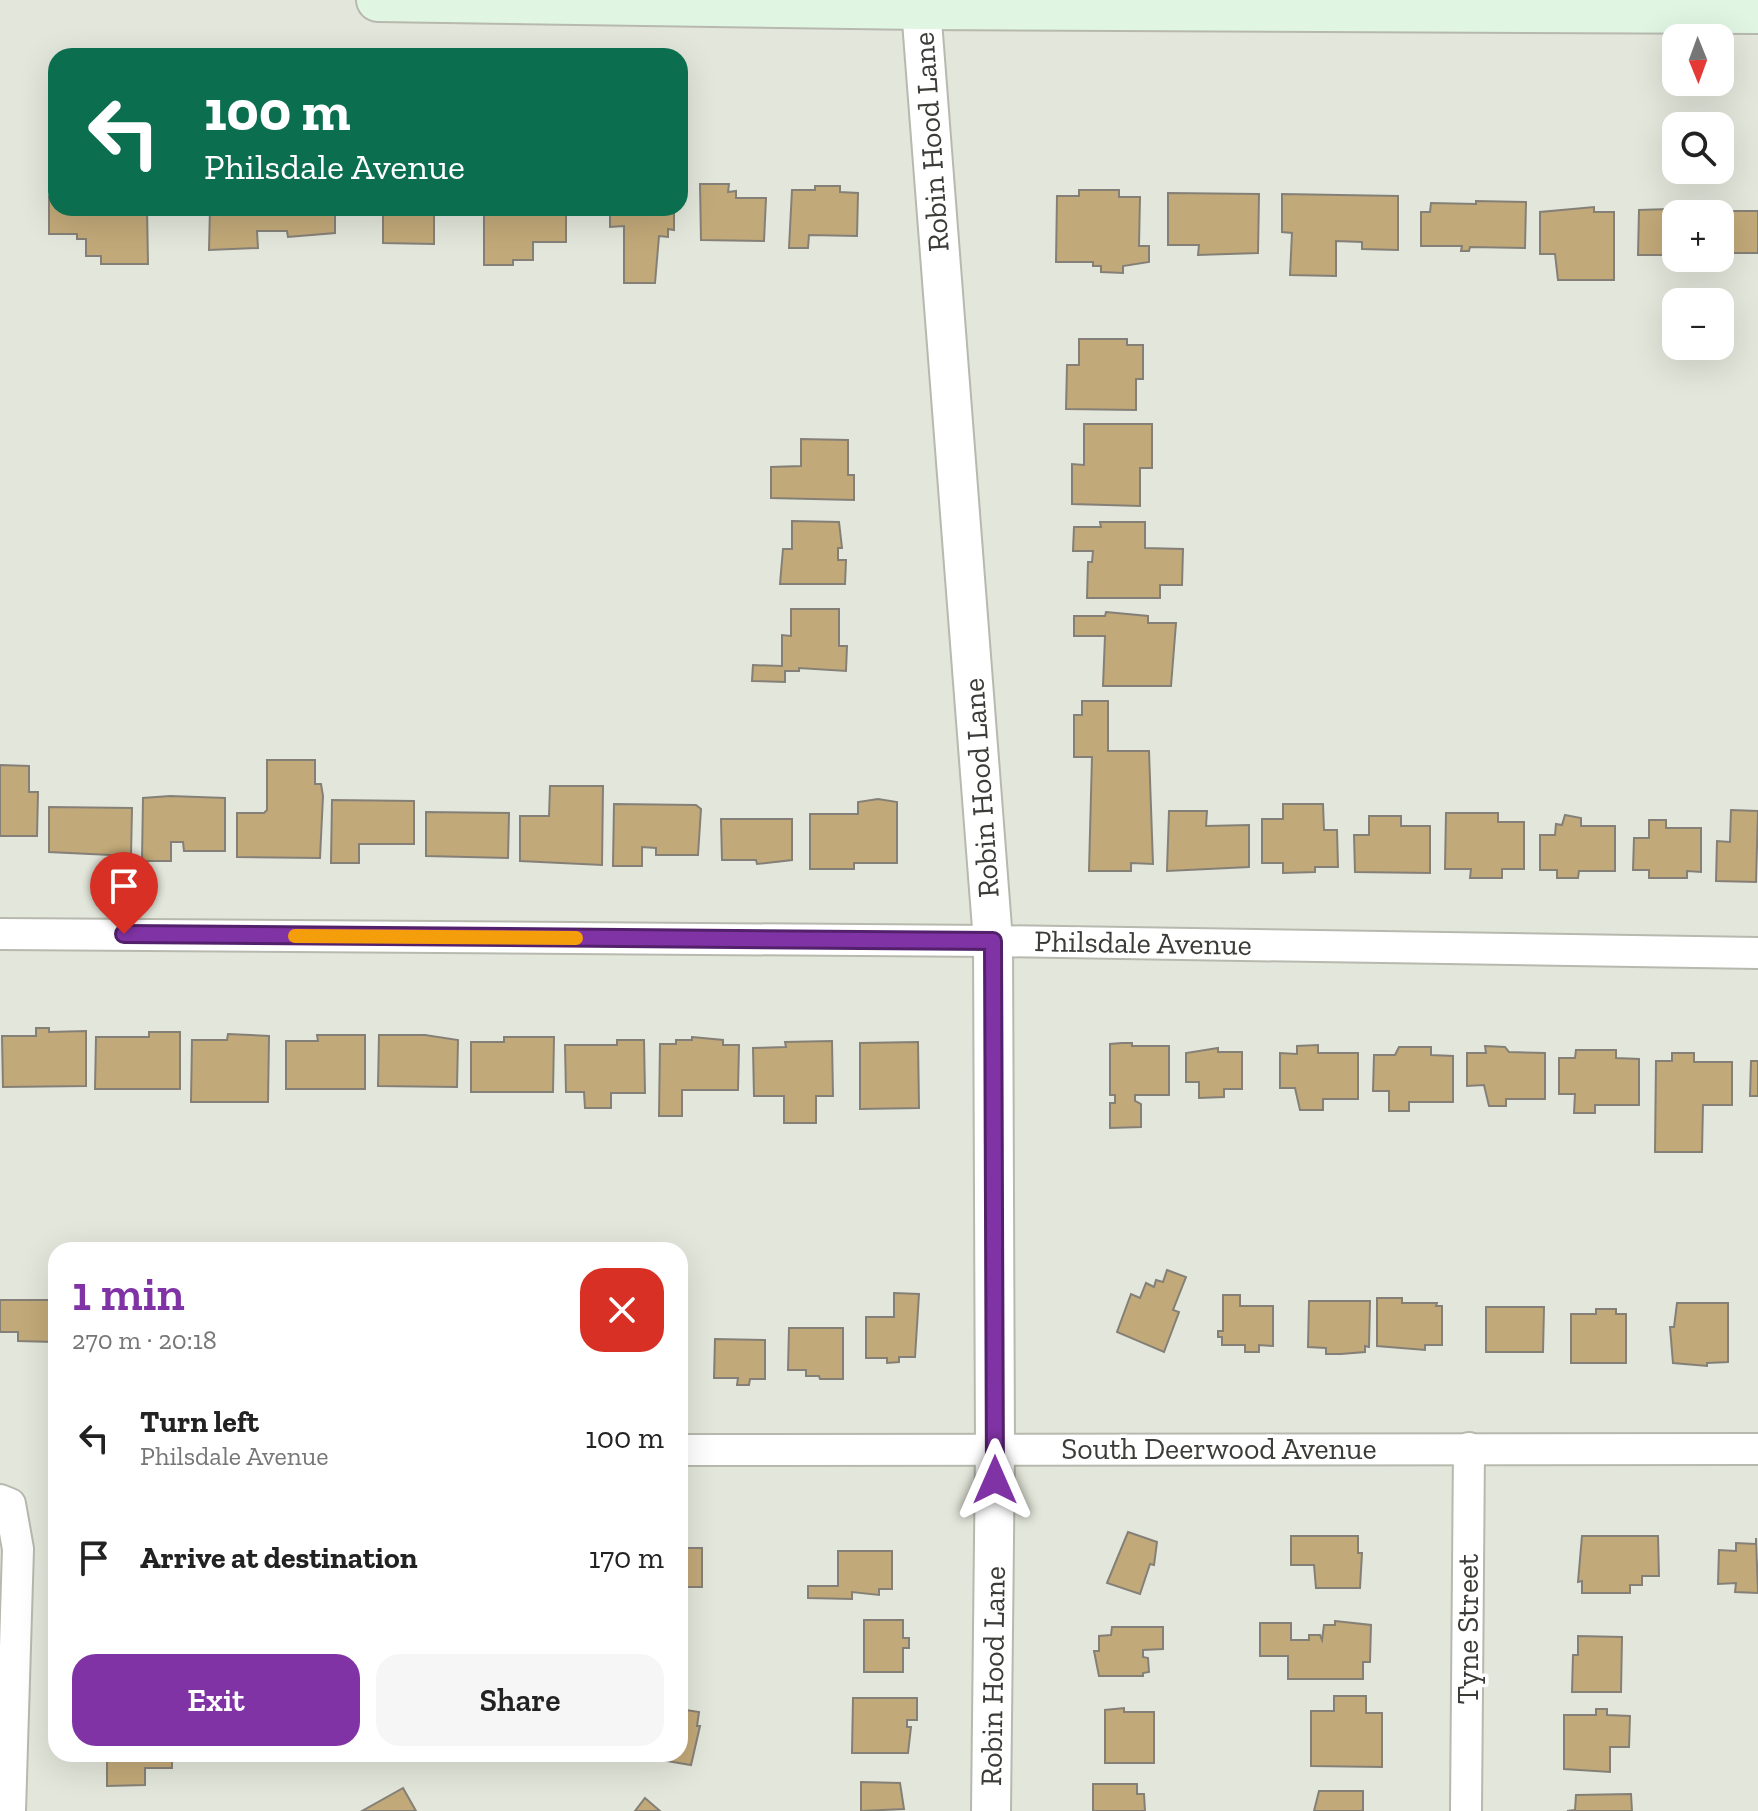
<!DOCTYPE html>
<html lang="en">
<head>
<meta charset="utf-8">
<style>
	body { margin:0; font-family:"Zilla Slab",serif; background:#f6f6f6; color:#222; height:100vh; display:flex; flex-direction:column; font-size:30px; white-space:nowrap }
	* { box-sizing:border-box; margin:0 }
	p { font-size:26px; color:#767676 }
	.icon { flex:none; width:44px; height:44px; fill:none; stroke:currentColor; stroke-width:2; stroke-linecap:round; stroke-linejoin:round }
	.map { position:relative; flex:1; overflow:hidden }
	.side { position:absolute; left:48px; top:1242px; width:640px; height:520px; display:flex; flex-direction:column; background:#fff; border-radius:24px; box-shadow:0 8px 32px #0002 }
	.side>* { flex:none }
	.hud { position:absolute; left:48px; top:48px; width:640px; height:168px; border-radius:24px; box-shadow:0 8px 32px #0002; background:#0b6e4f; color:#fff; overflow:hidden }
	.needle { width:52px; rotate:179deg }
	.controls { position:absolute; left:1662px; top:24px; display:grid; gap:16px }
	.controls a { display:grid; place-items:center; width:72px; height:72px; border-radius:16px; background:#fff; box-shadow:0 8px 32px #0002; font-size:40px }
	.pin { position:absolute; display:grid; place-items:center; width:68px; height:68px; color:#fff; margin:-82px -34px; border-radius:50% 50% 50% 0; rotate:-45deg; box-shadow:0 0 8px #0007 }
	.pin .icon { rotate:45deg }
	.me { position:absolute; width:88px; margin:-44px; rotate:0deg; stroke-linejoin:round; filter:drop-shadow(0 0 6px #0008) }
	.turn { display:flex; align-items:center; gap:28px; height:168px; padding:0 24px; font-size:36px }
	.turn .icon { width:104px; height:104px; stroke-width:2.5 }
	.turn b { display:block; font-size:56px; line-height:68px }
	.round { display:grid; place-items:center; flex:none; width:84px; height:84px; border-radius:24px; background:#f6f6f6 }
	.summary { display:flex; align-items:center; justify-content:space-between; height:136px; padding:0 24px }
	h1 { font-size:48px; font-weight:600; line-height:60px; color:#8033a4 }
	.primary-button { display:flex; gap:16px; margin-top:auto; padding:16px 24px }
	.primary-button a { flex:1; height:92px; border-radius:24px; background:#8033a4; color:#fff; font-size:32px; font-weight:600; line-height:92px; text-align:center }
	.primary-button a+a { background:#f6f6f6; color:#222 }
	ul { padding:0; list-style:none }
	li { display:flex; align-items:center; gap:24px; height:120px; padding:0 24px }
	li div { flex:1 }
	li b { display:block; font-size:30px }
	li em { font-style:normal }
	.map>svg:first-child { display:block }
	.building { fill:#c2a979; stroke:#858077; stroke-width:2 }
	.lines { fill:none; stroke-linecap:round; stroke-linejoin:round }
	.minor-casing { stroke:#b7b9ae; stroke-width:34 }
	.tertiary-casing { stroke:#b7b9ae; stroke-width:42 }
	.secondary-casing { stroke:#b7b9ae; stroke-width:46 }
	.minor { stroke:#fff; stroke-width:30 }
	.tertiary { stroke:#fff; stroke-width:38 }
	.secondary { stroke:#e0f6e3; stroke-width:42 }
	.route-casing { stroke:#53216b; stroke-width:20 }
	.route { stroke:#8033a4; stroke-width:14 }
	.slow { stroke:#f59e0b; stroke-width:14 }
	.labels { text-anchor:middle; stroke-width:7; stroke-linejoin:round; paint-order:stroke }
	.street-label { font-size:30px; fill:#3b3c38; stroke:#fff }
</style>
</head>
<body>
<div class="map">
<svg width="1758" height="1811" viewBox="0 0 1758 1811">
	<rect width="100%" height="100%" fill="#e3e6da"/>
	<g class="building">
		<polygon points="700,184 729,184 728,192 736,191 736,198 766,198 764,241 701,240"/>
		<polygon points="815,186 840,186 840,192 858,193 857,236 809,235 808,248 789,248 792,190 815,190"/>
		<polygon points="1079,190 1119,190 1119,197 1140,197 1139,246 1149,246 1149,262 1123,266 1123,273 1101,272 1101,266 1093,266 1093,262 1056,262 1057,196 1079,196"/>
		<polygon points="1168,193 1259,194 1258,253 1198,255 1199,245 1168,245"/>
		<polygon points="1282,194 1398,196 1398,250 1362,249 1362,242 1336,241 1336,276 1290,275 1292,233 1282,232"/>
		<polygon points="49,197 56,197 56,208 147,208 148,264 101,264 101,256 86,256 86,239 77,239 77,234 49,234"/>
		<polygon points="1476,201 1526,202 1525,248 1470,247 1469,251 1461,251 1462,246 1421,246 1421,212 1430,212 1431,203 1476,204"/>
		<polygon points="1594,207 1594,212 1614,212 1614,280 1558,280 1555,254 1540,254 1540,212"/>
		<polygon points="210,208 335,208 335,233 288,237 287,231 257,231 258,248 209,250"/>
		<polygon points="383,208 434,208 434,244 383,243"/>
		<polygon points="484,208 566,208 566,242 533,242 533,260 513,260 513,265 484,265"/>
		<polygon points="610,208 678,208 674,210 674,230 668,229 668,237 659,236 655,283 624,283 624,226 610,227"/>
		<polygon points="1670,209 1693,212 1676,214 1676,255 1638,255 1639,210"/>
		<polygon points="1732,211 1758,211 1758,253 1733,253"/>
		<polygon points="1079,339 1127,339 1127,345 1143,345 1143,379 1136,379 1136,410 1066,409 1067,365 1079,365"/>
		<polygon points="1084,424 1152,424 1152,468 1140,468 1140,506 1072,504 1072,464 1084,465"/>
		<polygon points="801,439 848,440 848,475 854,475 854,500 771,498 771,467 801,466"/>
		<polygon points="792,521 839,522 842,548 838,548 838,560 846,560 845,584 780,584 783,549 792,549"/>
		<polygon points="1100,522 1145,522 1145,548 1183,549 1182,585 1160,585 1160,598 1087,598 1088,562 1092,562 1093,551 1073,551 1074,527 1101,527"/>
		<polygon points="791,609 839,609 839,646 847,646 846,671 799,668 799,671 785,671 785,682 752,681 753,665 782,666 782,635 791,636"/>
		<polygon points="1106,612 1148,616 1148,623 1176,623 1171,686 1103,686 1105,636 1074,636 1074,616 1105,616"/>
		<polygon points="1082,701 1108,701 1108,751 1149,751 1153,864 1131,863 1131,871 1089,871 1092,757 1074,757 1074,715 1082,715"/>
		<polygon points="267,760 315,760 315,784 321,784 323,796 320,858 237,857 237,813 264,813 267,810"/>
		<polygon points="0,765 29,766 29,792 38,792 37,836 0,836"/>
		<polygon points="550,786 603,786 602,865 520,861 520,816 549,816"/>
		<polygon points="170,796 225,798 225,851 184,851 183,842 171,842 171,861 142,861 143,798"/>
		<polygon points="878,799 897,802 897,863 854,863 854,869 810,869 810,814 858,814 858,802"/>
		<polygon points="332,800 414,801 414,844 359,844 359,863 331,863"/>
		<polygon points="614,804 696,805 701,809 698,855 656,855 656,848 642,847 642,866 613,866"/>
		<polygon points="1283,804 1323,804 1324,830 1337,830 1338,867 1315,867 1315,872 1283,873 1283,863 1262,863 1262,819 1283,819"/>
		<polygon points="49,807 132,808 131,856 49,852"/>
		<polygon points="1731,810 1758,811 1756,882 1716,881 1717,841 1730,842"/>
		<polygon points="1169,811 1207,811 1206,826 1249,825 1249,867 1167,871"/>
		<polygon points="426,812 509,813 508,858 426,856"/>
		<polygon points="1446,813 1498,813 1498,822 1524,822 1524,869 1502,869 1502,878 1470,878 1471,869 1445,869"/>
		<polygon points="1565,815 1581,818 1581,826 1615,826 1615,871 1579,871 1578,878 1557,878 1557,870 1540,870 1540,835 1555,835 1556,824 1562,825"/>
		<polygon points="1369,816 1401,816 1401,826 1430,826 1430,873 1355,872 1354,835 1369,835"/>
		<polygon points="721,819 792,819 792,860 757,864 756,860 722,860"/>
		<polygon points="1649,820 1666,820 1666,828 1701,828 1701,872 1687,871 1687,878 1649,878 1649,870 1633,870 1634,838 1649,838"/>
		<polygon points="36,1028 49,1028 49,1032 86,1031 86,1086 3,1087 2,1036 36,1036"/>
		<polygon points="149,1032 180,1032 180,1089 95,1089 96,1037 149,1037"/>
		<polygon points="228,1034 269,1036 268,1102 191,1102 192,1040 227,1040"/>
		<polygon points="317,1035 365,1035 365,1089 286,1089 286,1041 318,1041"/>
		<polygon points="379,1035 425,1035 458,1040 457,1087 378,1086"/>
		<polygon points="504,1037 554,1037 553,1092 471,1092 471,1042 504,1042"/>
		<polygon points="692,1037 723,1040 723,1045 739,1045 738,1090 682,1090 682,1116 659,1116 660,1044 676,1044 676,1040 692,1040"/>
		<polygon points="617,1040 644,1040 645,1093 611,1093 611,1108 585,1108 584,1092 566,1092 565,1045 617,1045"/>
		<polygon points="832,1041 833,1096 816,1096 816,1123 784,1123 784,1096 754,1096 753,1048 786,1047 785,1042"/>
		<polygon points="918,1042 919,1108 860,1109 860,1043"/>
		<polygon points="1122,1043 1132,1043 1132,1046 1169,1046 1169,1095 1135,1095 1135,1101 1141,1104 1141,1127 1110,1128 1110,1103 1115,1103 1115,1095 1110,1095 1110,1044"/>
		<polygon points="1318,1045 1318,1053 1358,1053 1358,1099 1323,1099 1323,1110 1300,1110 1295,1088 1280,1088 1280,1053 1297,1054 1297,1046"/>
		<polygon points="1485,1046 1505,1047 1509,1052 1545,1053 1545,1099 1506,1099 1506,1106 1489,1106 1484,1085 1467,1086 1467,1053 1486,1053"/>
		<polygon points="1399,1047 1431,1047 1431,1055 1453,1056 1453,1102 1409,1102 1409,1111 1389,1111 1389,1091 1373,1091 1374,1055 1395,1055"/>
		<polygon points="1218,1048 1218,1052 1242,1052 1242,1089 1224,1089 1224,1097 1199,1098 1199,1082 1186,1082 1186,1053"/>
		<polygon points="1576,1050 1616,1050 1616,1058 1639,1059 1639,1105 1595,1105 1595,1113 1574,1113 1575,1094 1559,1094 1559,1058 1575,1058"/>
		<polygon points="1672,1053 1694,1053 1694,1062 1732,1062 1732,1105 1703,1105 1702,1152 1655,1152 1656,1061 1672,1061"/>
		<polygon points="1751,1061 1758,1061 1758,1096 1750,1096"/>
		<polygon points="1167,1270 1186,1277 1173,1310 1179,1312 1164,1352 1117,1332 1131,1294 1140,1298 1146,1283 1154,1287 1156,1280 1163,1282"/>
		<polygon points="894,1293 919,1294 915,1357 899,1357 899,1362 887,1363 887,1358 866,1358 866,1317 894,1317"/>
		<polygon points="1223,1295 1240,1295 1240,1306 1273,1306 1273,1346 1259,1345 1259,1352 1245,1352 1245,1345 1222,1345 1222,1337 1218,1337 1218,1331 1223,1331"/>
		<polygon points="1377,1298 1402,1298 1402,1303 1437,1303 1436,1306 1442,1306 1442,1345 1425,1345 1425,1350 1377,1346"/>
		<polygon points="0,1300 53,1300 54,1342 18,1341 18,1332 0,1332"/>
		<polygon points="1309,1301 1370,1301 1369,1347 1365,1346 1365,1352 1341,1354 1326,1354 1326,1348 1308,1347"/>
		<polygon points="1677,1303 1728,1303 1728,1362 1707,1363 1707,1366 1673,1363 1670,1327 1674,1327"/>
		<polygon points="1486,1307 1544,1307 1543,1352 1486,1352"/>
		<polygon points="1596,1309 1616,1309 1616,1314 1626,1314 1626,1363 1571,1363 1571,1314 1596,1314"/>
		<rect x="680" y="1328" width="7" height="39"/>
		<polygon points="789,1328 843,1328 843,1379 820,1379 819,1376 806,1376 806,1370 788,1370"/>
		<polygon points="715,1339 765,1340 765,1379 750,1379 749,1385 737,1385 738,1378 714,1378"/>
		<polygon points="1128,1532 1157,1542 1154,1565 1150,1564 1140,1594 1107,1583"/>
		<polygon points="1291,1536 1358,1536 1358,1553 1362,1553 1360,1588 1316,1588 1314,1565 1291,1565"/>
		<polygon points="1582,1536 1658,1536 1659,1576 1642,1576 1642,1585 1630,1585 1630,1593 1582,1593 1582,1581 1578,1582"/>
		<polygon points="1756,1538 1758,1593 1735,1592 1736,1583 1718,1584 1719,1550 1736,1551 1736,1543 1756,1544"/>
		<rect x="680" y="1548" width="22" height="39"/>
		<polygon points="838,1551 892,1551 892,1589 879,1589 879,1595 852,1592 852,1599 808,1598 808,1586 838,1586"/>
		<polygon points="864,1620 903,1620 903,1638 909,1638 909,1648 903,1648 903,1672 864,1672"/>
		<polygon points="1335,1621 1371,1625 1370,1662 1363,1662 1363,1679 1288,1679 1288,1656 1260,1656 1260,1623 1291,1623 1291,1640 1309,1640 1309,1635 1320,1635 1322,1640 1324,1625 1335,1625"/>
		<polygon points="1112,1627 1163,1627 1163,1649 1143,1650 1143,1657 1148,1658 1149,1672 1143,1673 1143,1676 1099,1676 1094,1651 1099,1651 1099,1636 1111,1635"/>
		<polygon points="1578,1636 1622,1637 1621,1692 1572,1692 1573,1655 1578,1655"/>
		<polygon points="1334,1696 1366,1696 1366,1713 1382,1713 1382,1767 1311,1766 1311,1711 1334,1711"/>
		<polygon points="853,1698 917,1698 917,1720 907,1720 907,1727 911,1727 908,1753 852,1753"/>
		<polygon points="1124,1708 1124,1712 1154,1712 1154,1763 1105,1763 1105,1710"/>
		<polygon points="680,1709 699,1712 697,1726 700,1726 691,1765 649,1758 650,1754 680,1754"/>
		<polygon points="1596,1709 1607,1709 1607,1715 1630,1716 1629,1747 1610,1747 1610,1772 1564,1769 1564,1715 1596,1715"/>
		<polygon points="107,1754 172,1754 172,1768 145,1768 145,1785 107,1786"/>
		<polygon points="861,1782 900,1783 904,1809 861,1811"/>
		<polygon points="1093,1784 1137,1784 1137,1794 1144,1794 1145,1811 1093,1811"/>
		<polygon points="403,1788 416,1811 362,1811"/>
		<polygon points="1319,1791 1363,1791 1363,1811 1314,1811"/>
		<polygon points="1631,1794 1632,1811 1567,1811 1575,1810 1576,1795"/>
		<polygon points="645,1798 660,1811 635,1811"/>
	</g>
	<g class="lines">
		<defs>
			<g id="minor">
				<polyline points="0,934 993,941 1758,953"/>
				<polyline points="680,1450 1758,1449"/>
				<polyline points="0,1500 10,1504 18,1549 10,1811"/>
				<polyline points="1466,1811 1469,1448"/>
			</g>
			<polyline id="tertiary" points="921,8 993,941 995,1450 991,1811"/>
			<polyline id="secondary" points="378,0 921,8 1758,12"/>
		</defs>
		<use href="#minor" class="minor-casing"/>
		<use href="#tertiary" class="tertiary-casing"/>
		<use href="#secondary" class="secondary-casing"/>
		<use href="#minor" class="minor"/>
		<use href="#tertiary" class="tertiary"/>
		<use href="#secondary" class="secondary"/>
	</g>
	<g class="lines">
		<defs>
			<polyline id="route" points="124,934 993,941 995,1480"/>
		</defs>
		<use href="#route" class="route-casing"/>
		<use href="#route" class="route"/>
		<polyline class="slow" points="295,936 576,938"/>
	</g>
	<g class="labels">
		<g class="street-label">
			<text transform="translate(931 142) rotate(-94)" y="10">Robin Hood Lane</text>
			<text transform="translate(981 788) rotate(-94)" y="10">Robin Hood Lane</text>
			<text transform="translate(1143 943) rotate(1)" y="10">Philsdale Avenue</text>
			<text x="1219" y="1459">South Deerwood Avenue</text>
			<text transform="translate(1468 1629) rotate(-90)" y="10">Tyne Street</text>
			<text transform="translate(993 1676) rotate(-89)" y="10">Robin Hood Lane</text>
		</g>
	</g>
</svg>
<div class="controls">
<a><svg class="needle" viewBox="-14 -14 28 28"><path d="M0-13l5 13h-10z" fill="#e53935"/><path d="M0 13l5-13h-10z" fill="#767676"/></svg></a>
<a><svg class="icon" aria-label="search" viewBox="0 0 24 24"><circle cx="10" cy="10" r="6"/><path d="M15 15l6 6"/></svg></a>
<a>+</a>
<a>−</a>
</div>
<div class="pin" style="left:124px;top:934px;background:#d93025"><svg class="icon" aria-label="arrive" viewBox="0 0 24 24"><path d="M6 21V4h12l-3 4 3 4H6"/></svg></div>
<svg class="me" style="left:995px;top:1480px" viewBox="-20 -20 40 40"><path d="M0-17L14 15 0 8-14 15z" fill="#8033a4" stroke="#fff" stroke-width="4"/></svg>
<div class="hud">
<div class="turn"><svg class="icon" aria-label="left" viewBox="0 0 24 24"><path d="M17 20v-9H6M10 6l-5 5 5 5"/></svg><div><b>100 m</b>Philsdale Avenue</div></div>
</div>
<section class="side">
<div class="summary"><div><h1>1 min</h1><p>270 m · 20:18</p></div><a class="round" style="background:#d93025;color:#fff"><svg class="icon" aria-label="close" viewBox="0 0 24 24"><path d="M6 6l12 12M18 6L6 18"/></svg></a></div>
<ul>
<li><svg class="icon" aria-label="left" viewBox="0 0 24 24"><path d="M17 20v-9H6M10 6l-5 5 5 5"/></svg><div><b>Turn left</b><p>Philsdale Avenue</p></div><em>100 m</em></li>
<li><svg class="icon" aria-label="arrive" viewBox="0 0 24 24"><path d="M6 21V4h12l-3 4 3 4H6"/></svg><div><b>Arrive at destination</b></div><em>170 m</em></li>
</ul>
<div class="primary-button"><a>Exit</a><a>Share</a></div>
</section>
</div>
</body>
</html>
